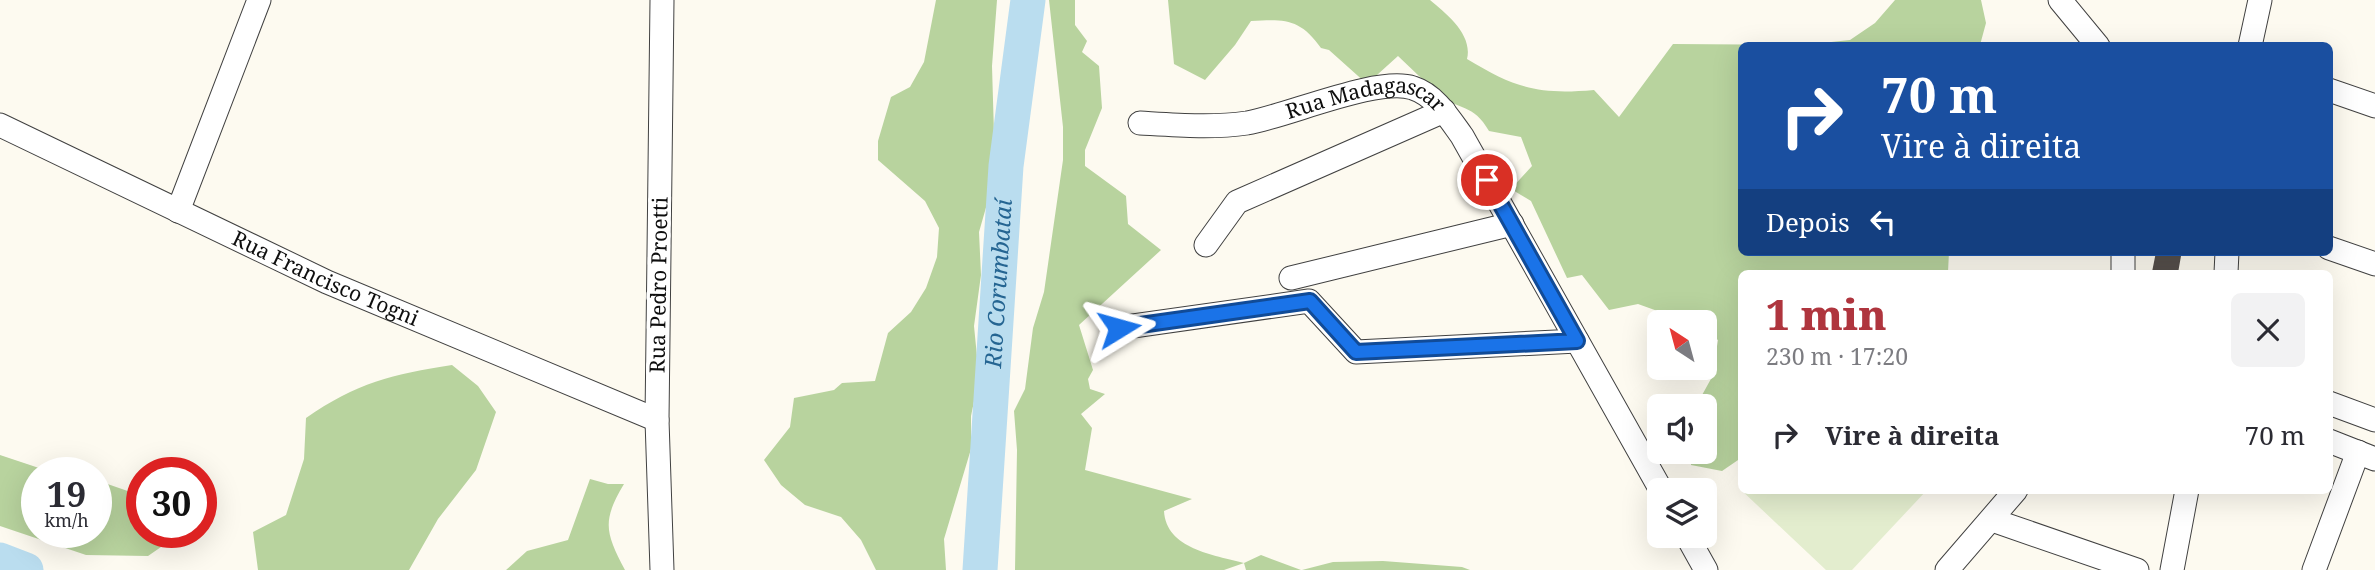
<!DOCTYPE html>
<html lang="pt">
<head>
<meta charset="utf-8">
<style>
	body { margin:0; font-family:"Noto Serif",serif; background:#f2f2f3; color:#2b2b33; height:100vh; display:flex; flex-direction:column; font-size:26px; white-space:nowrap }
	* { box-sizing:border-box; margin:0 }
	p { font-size:23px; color:#7c7c81 }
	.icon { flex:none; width:38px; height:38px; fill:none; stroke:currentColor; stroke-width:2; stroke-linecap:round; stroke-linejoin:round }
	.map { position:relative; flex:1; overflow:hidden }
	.drawer { position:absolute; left:1738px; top:270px; width:595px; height:224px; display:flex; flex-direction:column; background:#fff; border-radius:10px; box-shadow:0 7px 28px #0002 }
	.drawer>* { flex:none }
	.guide { position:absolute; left:1738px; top:42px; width:595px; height:214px; border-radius:10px; box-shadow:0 7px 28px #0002; background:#1a4fa0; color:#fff; overflow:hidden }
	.needle { width:46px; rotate:324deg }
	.tools { position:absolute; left:1647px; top:310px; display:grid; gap:14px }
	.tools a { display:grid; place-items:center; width:70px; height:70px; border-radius:10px; background:#fff; box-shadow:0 7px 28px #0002; font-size:35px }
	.speed { position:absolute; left:21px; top:457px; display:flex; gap:14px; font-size:35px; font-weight:700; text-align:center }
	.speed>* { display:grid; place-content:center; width:91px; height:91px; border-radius:50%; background:#fff; box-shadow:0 7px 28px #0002; line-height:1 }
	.speed small { font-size:18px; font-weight:400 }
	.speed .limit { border:10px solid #d22; background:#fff; color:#111 }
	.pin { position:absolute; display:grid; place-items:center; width:60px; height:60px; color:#fff; margin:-30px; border:4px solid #fff; border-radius:50%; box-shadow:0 2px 7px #0007 }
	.me { position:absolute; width:77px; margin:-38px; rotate:82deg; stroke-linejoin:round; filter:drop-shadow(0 0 5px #0008) }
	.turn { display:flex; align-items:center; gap:24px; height:147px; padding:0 28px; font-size:32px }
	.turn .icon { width:91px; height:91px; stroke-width:2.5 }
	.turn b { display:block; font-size:49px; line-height:60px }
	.then { display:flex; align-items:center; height:66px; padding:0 28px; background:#0003; gap:14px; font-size:26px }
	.round { display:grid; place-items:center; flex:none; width:74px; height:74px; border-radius:10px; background:#f2f2f3 }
	.summary { display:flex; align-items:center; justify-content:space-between; height:119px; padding:0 28px }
	h1 { font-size:42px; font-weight:800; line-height:52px; color:#af353e }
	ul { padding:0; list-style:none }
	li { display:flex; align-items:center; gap:21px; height:91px; padding:0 28px }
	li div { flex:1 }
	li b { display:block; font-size:26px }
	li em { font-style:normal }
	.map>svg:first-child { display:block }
	.forest { fill:#b8d39e }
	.pitch { fill:#e3edce }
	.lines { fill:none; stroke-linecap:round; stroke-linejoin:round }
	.river { stroke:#baddef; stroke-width:35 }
	.building { fill:#554f4b }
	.street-casing { stroke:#414141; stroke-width:25 }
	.street { stroke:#fff; stroke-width:23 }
	.route-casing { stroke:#114b97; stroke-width:18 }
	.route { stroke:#1a73e8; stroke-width:12 }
	.labels { text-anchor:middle; stroke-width:7; stroke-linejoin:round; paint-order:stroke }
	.street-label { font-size:21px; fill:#0e0e0e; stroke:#fff }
	.water-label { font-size:23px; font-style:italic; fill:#256592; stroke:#fff }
</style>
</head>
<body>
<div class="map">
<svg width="2375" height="570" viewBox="0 0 2375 570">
	<rect width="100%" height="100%" fill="#fdfaf0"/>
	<g class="forest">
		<polygon points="936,0 997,0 992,66 994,134 987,204 979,232 981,275 974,326 979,377 971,416 971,449 944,539 946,570 876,570 861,540 841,517 805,505 781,485 764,460 790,427 794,398 834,390 842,383 875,381 888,333 911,312 926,288 937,257 939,228 925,201 878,160 878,141 891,97 910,87 924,62"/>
		<path d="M1049,0H1075V25L1087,41L1082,52L1099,66L1102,108L1085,150V166L1126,196L1128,224L1161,250L1079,325L1093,370L1088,379L1090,389L1105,394L1081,414L1092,428L1085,470L1192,499L1164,511C1166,549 1214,555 1244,563L1261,555L1301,570H1246L1244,563L1224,570H1015L1017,450L1014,411L1025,389L1033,328L1044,292L1063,160V127Z"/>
		<path d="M1168,0H1430C1447,14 1473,35 1467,59C1515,88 1538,95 1594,90L1619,117L1673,44L1803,45L1850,40L1875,23L1895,0H1981L1986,23L1980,45L1741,46V252H1949L1948,272L1741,273V458L1722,471L1691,465V452H1704V406H1696L1712,377L1718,340L1705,331L1704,322H1688L1638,304L1609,310L1582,275L1567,278L1531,201L1511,189L1532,166L1521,137L1489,131C1473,103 1459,111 1440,95C1426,83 1412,69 1398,56L1367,84L1329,50L1321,48C1300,18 1284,19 1251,21L1235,45L1205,80L1174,64Z"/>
		<path d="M452,365L478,386L496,412L476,470L438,519L409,570H258L253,532L286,515L304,459L306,418C356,383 393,374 452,365Z"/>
		<polygon points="0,455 39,468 54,467 54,464 81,472 37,472 37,532 96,532 96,480 142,496 142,532 171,532 174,538 148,556 86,555 0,526"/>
		<path d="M590,479L608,484H624C602,521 605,532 625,570H506L527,551L568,540Z"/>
		<polygon points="1383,561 1462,567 1470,570 1302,570 1333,562"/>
	</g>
	<polygon class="pitch" points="1741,486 1741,490 1927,490 1852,570 1826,570 1739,488"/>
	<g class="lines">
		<g class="river">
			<polyline points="0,560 26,570"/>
			<path id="s1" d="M980,570L1006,166L1028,0"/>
		</g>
	</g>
	<polygon class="building" points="2156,252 2187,252 2187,256 2181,256 2178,273 2155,273 2152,272"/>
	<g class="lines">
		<defs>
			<g id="street">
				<polyline points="662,0 657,420 662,570"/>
				<polyline points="2060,0 2098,46"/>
				<polyline points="2250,46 2260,0"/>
				<polyline points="2329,90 2375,106"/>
				<path id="s2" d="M1140,123C1175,125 1212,128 1247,123C1288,116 1378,76 1413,88C1435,95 1449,118 1462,136L1661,490"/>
				<path id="s3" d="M0,125L327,282L657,420"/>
				<polyline points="178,211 259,0"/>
				<polyline points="1206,245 1237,202 1444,111"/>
				<polyline points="2329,248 2375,264"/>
				<polyline points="2123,273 2123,252"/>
				<polyline points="2226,273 2227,252"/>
				<polyline points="1291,278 1512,224"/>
				<polyline points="1119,328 1309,301 1356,352 1577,341"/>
				<polyline points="2329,403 2375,420"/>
				<polyline points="2329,441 2375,459"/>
				<polyline points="1992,520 2137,570"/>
				<polyline points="1687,536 1706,570"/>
				<polyline points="1947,570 2016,490"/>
				<polyline points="2172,570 2187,490"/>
				<polyline points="2314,570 2358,452"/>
			</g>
		</defs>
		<use href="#street" class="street-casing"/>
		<use href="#street" class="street"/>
	</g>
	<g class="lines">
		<defs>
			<polyline id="route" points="1119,328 1310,301 1356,352 1577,341 1487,180"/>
		</defs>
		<use href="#route" class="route-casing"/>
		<use href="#route" class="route"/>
	</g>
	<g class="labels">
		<g class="street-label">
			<text dy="7" stroke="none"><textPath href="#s2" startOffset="231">Rua Madagascar</textPath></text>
			<text dy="7" stroke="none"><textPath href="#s3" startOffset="360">Rua Francisco Togni</textPath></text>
			<text transform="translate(659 285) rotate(-89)" y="7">Rua Pedro Proetti</text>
		</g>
		<g class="water-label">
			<text dy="8" stroke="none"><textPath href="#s1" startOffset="287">Rio Corumbataí</textPath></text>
		</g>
	</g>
</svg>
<div class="tools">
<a><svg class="needle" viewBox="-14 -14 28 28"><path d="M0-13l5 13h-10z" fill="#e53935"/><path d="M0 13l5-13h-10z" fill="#7c7c81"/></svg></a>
<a><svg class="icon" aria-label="sound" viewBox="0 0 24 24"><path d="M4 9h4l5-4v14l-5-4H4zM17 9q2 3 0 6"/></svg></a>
<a><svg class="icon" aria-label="layers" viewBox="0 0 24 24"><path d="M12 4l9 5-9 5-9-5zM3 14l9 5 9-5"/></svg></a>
</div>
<div class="speed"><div>19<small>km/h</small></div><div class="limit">30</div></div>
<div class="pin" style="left:1487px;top:180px;background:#d93025"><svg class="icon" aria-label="arrive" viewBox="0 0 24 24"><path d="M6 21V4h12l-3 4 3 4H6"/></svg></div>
<svg class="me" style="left:1119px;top:328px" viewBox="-20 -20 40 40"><path d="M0-17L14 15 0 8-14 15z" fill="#1a73e8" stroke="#fff" stroke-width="4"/></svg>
<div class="guide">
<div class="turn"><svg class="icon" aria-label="right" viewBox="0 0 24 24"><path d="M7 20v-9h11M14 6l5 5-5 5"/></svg><div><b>70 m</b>Vire à direita</div></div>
<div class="then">Depois<svg class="icon" aria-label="left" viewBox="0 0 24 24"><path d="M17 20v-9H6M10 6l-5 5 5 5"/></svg></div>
</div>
<section class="drawer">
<div class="summary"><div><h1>1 min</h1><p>230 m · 17:20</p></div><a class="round"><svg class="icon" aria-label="close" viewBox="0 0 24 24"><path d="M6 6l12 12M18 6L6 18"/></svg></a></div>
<ul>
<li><svg class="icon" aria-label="right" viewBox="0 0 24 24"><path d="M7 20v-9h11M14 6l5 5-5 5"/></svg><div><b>Vire à direita</b></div><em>70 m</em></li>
</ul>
</section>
</div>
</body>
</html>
